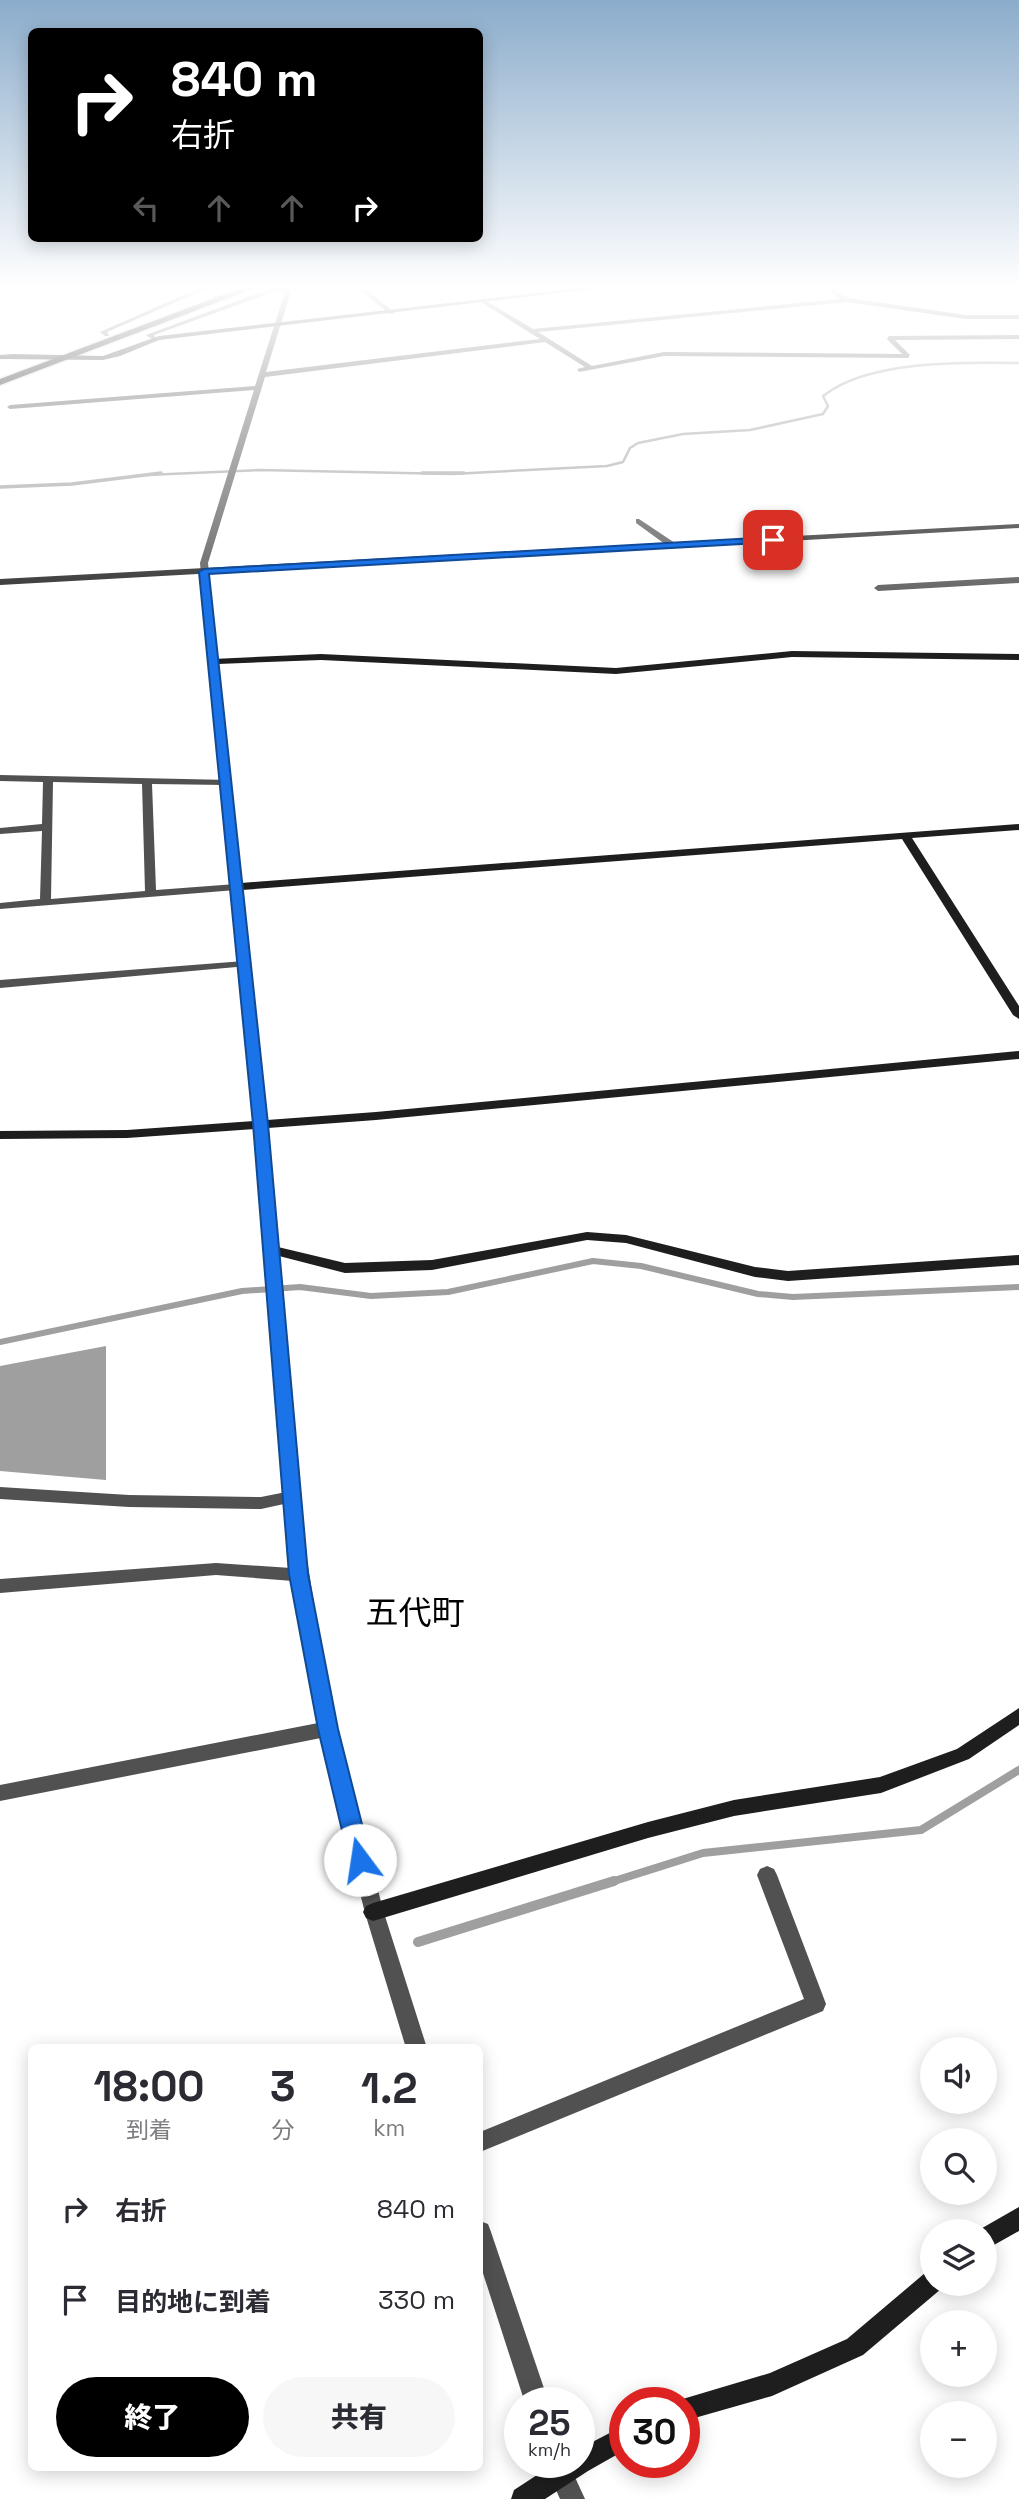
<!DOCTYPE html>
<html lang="ja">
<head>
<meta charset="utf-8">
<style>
	body { margin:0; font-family:"Space Grotesk","Noto Sans JP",sans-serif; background:#f7f7f7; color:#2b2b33; height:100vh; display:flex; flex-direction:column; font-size:26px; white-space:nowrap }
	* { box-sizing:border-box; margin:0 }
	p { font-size:23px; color:#7c7c81 }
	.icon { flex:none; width:38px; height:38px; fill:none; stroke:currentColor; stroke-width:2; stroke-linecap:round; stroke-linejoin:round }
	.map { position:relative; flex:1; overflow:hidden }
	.details { position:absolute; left:28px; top:2044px; width:455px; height:427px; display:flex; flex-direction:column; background:#fff; border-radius:10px; box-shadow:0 4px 18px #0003 }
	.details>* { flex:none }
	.banner { position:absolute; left:28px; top:28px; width:455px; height:214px; border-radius:10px; box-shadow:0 4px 18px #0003; background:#000; color:#fff; overflow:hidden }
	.controls { position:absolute; left:920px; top:2037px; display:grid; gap:14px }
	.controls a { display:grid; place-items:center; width:77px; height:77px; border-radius:50%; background:#fff; box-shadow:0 4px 18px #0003; font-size:35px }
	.speed { position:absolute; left:504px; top:2387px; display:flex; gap:14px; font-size:35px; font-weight:700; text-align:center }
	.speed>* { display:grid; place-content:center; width:91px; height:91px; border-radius:50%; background:#fff; box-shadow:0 4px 18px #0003; line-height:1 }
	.speed small { font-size:18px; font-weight:400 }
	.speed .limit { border:10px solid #d22; background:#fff; color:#111 }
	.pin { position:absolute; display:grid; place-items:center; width:60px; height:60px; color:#fff; margin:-30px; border-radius:14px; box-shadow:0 4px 10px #0006 }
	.me { position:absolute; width:77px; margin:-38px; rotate:346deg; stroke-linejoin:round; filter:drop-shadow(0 0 5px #0008) }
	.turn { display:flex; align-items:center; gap:24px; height:147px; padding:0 28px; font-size:32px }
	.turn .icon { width:91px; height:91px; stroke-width:2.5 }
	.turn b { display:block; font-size:49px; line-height:60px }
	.lanes { display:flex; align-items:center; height:66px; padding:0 28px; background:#0003; justify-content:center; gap:35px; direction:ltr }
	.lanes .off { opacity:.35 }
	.eta { display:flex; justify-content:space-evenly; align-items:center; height:119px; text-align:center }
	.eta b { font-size:42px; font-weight:800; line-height:49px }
	.action { display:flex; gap:14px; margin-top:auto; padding:14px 28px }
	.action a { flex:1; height:80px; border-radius:42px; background:#000; color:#fff; font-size:28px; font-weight:800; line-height:80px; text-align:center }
	.action a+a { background:#f7f7f7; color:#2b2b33 }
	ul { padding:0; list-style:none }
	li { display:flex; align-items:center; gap:21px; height:91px; padding:0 28px }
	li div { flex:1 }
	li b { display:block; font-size:26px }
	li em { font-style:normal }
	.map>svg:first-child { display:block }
	.water { fill:#9f9f9f }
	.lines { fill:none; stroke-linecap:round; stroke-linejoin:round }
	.stream-far4 { stroke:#9f9f9f; stroke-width:2.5 }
	.stream-far3 { stroke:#9f9f9f; stroke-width:3.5 }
	.stream-far2 { stroke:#9f9f9f; stroke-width:6 }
	.stream-far1 { stroke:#9f9f9f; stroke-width:8 }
	.stream { stroke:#9f9f9f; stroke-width:10 }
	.highway-casing { stroke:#dbdbdb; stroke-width:3 }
	.street { fill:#515151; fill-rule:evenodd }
	.secondary { fill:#1e1e1e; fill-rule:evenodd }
	.highway { fill:#000; fill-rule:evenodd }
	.route { fill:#1a73e8; stroke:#114b97; stroke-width:2 }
	.labels { text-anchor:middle; stroke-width:7; stroke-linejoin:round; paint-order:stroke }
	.near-quarter-label { font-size:33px; fill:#000; stroke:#fff }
</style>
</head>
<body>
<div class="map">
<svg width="1019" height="2499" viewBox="0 0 1019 2499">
	<rect width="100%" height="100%" fill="#fff"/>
	<polygon class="water" points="106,1346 106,1480 0,1471 0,1366"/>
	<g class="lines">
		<path class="stream-far4" d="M147,475L259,470L452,474L607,466L623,462L630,448L638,443L683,434L750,430L823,414L828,406L823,396C868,360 963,362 1019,363"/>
		<g class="stream-far3">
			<polyline points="422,473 464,473"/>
			<polyline points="0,487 72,484 161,473"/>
		</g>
		<polyline class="stream-far2" points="0,1342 242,1291 300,1287 371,1296 448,1292 593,1261 641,1266 758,1294 793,1297 1019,1287"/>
		<polyline class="stream-far1" points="608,1883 703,1853 921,1830 1019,1770"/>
		<polyline class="stream" points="418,1942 614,1881"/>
		<defs>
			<polygon id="highway" points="244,287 257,287 0,385 0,379"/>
		</defs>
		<use href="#highway" class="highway-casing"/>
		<g class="street">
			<polygon points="202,287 211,287 107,332 109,336 105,336 100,332"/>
			<polygon points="275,287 285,287 291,291 266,372 540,339 481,302 483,299 533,329 840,299 824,287 831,287 848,298 966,315 1019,315 1019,319 966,319 846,302 538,332 592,366 664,352 902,354 887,339 889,336 1019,335 1019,339 895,340 910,355 908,358 664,356 579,372 577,369 585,367 545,342 265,377 208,563 218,662 213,665 208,662 200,563 254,390 10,409 7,407 10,405 255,386 285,292 279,290 154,335 157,340 153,340 146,335"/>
			<polygon points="356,287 363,287 395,313 390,314"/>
			<polygon points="639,519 675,543 675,547 669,547 636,523 636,519"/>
			<polygon points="1019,577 1019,583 878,591 874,588 878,585"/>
			<path d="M0,775L230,780L231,782L226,785L152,784L156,890L236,884L241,887L236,890L0,909V903L40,899L42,831L0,834V828L42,824L43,782L0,781ZM53,782L142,784L145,891L51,899Z"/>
			<polygon points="244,961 248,962 248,966 0,988 0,980"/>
			<polygon points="0,1487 129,1495 261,1497 291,1491 297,1493 319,1637 348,1776 384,1913 427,2048 406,2048 365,1913 321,1738 0,1801 0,1785 318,1723 293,1581 216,1575 0,1593 0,1579 216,1563 291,1568 284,1504 261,1509 129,1507 0,1499"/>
			<polygon points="767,1866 774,1869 777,1875 826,2004 823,2011 480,2152 480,2132 804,1999 757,1875 760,1869"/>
			<polygon points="480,2221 488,2224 491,2232 549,2403 525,2403 480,2264"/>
			<polygon points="550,2462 568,2462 585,2499 560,2499 547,2469"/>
		</g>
		<g class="secondary">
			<polygon points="588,287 610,287 159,340 120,356 103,360 0,359 0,355 13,354 103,356 159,336"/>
			<polygon points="1019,524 1019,528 0,585 0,579"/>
			<polygon points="792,651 1019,654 1019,660 792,657 616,674 321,660 218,664 241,883 1019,824 1019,830 912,838 1019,1006 1019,1019 1013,1015 902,839 242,890 267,1120 376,1112 1019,1051 1019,1059 376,1120 268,1128 278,1247 345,1263 432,1260 587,1232 626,1235 755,1267 788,1271 1019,1255 1019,1265 788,1281 755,1277 626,1243 587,1240 432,1270 345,1273 279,1256 299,1497 297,1501 285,1501 283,1497 255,1129 127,1138 0,1139 0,1131 127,1130 254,1121 208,662 213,659 321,654 616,668"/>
			<polygon points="1019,1708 1019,1725 969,1759 881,1793 734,1816 648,1838 373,1921 366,1918 363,1912 366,1906 373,1903 648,1822 734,1800 880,1777 957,1749"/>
			<polygon points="1019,2207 1019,2231 985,2250 985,2231 977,2231"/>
			<polygon points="933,2270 933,2284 943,2284 941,2289 863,2355 772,2396 684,2421 684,2403 675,2403 676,2401 770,2373 847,2339 925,2273"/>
			<polygon points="625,2425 625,2450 588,2471 545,2499 511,2499 514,2490 557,2462 579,2462 579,2449"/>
		</g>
		<use href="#highway" class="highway"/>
	</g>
	<linearGradient id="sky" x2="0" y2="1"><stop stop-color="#8baccb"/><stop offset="0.45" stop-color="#fff"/><stop offset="1" stop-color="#fff" stop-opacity="0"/></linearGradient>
	<rect width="1019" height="637" fill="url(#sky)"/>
	<polygon class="route" points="773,537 776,538 776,542 209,574 268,1124 308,1574 338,1729 371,1860 368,1867 360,1869 352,1867 349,1860 318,1729 289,1574 253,1124 199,572 204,569"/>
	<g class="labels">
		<g class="near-quarter-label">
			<text x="415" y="1624">五代町</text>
		</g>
	</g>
</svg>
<div class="controls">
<a><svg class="icon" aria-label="sound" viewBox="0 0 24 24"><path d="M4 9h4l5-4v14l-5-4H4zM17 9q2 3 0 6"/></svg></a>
<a><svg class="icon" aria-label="search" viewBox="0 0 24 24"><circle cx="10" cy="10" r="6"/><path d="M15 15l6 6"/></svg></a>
<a><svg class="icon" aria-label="layers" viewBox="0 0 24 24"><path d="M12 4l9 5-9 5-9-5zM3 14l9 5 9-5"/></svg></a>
<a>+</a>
<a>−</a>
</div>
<div class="speed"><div>25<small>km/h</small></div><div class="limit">30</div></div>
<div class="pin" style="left:773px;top:540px;background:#d93025"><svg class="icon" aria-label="arrive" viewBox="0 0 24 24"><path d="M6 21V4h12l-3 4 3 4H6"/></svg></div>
<svg class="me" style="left:360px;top:1860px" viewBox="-20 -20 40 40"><circle r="19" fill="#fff"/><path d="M0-13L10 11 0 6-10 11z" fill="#1a73e8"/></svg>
<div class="banner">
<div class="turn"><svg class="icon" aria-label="right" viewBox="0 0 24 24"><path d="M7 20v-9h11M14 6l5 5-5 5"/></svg><div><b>840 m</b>右折</div></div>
<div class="lanes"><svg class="icon off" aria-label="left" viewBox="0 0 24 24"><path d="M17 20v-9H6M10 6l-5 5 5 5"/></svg><svg class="icon off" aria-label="ahead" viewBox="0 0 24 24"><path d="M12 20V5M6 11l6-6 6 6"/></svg><svg class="icon off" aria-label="ahead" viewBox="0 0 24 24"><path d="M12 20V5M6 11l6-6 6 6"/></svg><svg class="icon" aria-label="right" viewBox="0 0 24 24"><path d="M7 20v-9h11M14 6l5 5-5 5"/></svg></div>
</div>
<section class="details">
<div class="eta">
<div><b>18:00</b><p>到着</p></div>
<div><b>3</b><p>分</p></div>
<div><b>1.2</b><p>km</p></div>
</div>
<ul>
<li><svg class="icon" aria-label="right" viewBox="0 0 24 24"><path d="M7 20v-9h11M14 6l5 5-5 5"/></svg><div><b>右折</b></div><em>840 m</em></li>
<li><svg class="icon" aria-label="arrive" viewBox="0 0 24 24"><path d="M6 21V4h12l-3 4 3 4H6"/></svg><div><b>目的地に到着</b></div><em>330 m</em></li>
</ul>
<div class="action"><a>終了</a><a>共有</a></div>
</section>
</div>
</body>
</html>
